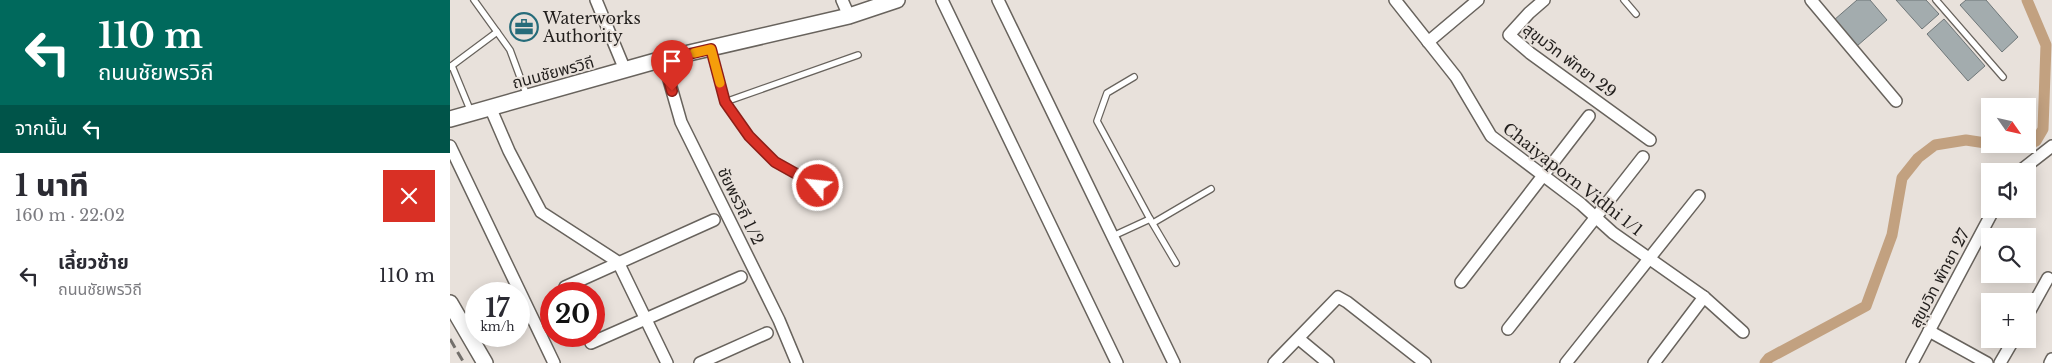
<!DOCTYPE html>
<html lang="th">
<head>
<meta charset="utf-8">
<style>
	body { margin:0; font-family:"Libre Baskerville","Noto Sans Thai",serif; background:#f7f7f7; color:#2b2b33; height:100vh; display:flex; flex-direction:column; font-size:19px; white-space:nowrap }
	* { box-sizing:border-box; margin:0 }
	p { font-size:16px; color:#7c7c81 }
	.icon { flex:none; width:28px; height:28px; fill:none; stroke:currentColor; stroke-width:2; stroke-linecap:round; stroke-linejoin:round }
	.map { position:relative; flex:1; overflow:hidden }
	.drawer { display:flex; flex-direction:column; background:#fff; width:450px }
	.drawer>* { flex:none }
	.top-card { background:#00695c; color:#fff; overflow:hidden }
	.needle { width:32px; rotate:124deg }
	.tools { position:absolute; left:1531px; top:98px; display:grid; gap:10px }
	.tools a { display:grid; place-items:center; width:55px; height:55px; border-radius:0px; background:#fff; box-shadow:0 2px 12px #0003; font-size:25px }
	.speed { position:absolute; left:15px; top:282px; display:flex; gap:10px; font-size:25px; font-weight:700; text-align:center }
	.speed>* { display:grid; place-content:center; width:65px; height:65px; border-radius:50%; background:#fff; box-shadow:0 2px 12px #0003; line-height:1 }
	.speed small { font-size:12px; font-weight:400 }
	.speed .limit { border:8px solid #d22; background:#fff; color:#111 }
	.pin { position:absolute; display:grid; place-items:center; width:42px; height:42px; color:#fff; margin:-51px -21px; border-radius:50% 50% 50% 0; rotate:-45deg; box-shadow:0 0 5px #0007 }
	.pin .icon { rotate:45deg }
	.me { position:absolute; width:55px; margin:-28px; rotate:298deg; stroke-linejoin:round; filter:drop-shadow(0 0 4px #0008) }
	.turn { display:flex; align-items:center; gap:18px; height:105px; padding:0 15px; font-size:22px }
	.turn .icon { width:65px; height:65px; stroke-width:2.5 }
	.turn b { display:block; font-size:35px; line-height:42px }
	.then { display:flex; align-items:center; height:48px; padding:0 15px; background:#0003; gap:10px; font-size:19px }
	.round { display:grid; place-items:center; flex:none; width:52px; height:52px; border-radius:0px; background:#f7f7f7 }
	.overview { display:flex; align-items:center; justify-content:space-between; height:85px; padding:0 15px }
	h1 { font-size:30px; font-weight:800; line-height:38px }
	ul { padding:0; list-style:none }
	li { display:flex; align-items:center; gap:15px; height:75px; padding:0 15px }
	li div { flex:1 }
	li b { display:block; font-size:19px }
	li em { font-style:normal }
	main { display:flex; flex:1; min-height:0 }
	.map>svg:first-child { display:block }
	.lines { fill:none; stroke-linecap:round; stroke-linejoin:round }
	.canal { stroke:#c2a180; stroke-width:11 }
	.building { fill:#a3acae; stroke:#6f7779 }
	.lane-casing { stroke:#68635d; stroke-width:8 }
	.street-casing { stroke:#68635d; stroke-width:14 }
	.secondary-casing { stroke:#68635d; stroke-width:18 }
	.lane { stroke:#fff; stroke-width:5.5 }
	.street { stroke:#fff; stroke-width:11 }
	.secondary { stroke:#fff; stroke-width:15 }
	.rail { stroke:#736f6b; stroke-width:3; stroke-dasharray:10 5; stroke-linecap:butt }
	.route-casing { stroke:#8d1f18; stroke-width:12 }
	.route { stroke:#d93025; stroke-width:9 }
	.slow { stroke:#f59e0b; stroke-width:9 }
	.labels { text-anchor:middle; stroke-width:4; stroke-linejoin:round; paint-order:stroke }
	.poi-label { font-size:16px; fill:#211e1c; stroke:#e8e1db; text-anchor:start }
	.street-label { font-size:16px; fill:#211e1c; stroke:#e8e1db }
</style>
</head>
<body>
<main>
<section class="drawer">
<div class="top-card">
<div class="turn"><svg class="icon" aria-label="left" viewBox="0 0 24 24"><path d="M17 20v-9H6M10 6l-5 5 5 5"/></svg><div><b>110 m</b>ถนนชัยพรวิถี</div></div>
<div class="then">จากนั้น<svg class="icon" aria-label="left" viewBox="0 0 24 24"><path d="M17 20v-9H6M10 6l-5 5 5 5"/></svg></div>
</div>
<div class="overview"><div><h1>1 นาที</h1><p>160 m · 22:02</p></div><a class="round" style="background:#d93025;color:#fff"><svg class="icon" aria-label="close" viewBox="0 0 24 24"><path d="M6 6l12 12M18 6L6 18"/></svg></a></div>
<ul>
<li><svg class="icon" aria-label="left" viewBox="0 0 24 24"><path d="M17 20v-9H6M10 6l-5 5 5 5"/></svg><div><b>เลี้ยวซ้าย</b><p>ถนนชัยพรวิถี</p></div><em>110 m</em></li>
</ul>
</section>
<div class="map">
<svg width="1602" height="363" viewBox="0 0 1602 363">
	<rect width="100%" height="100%" fill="#e8e1db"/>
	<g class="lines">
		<polyline class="canal" points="1315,363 1319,358 1416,306 1442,235 1452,178 1468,158 1485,145 1516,140 1555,146 1575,146 1586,141 1593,129 1596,45 1577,0"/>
	</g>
	<g class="building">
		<polygon points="1407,0 1420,0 1437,20 1407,46 1384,20"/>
		<polygon points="1446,0 1476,0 1489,14 1472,29"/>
		<polygon points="1516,0 1536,0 1568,37 1552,52 1510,5"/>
		<polygon points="1494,19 1535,66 1518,81 1477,34"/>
	</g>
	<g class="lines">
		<defs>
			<g id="lane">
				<polyline points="24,0 60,50 77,96"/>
				<polyline points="1174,0 1186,14"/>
				<polyline points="1486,0 1553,77"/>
				<polyline points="261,49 275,102 299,136 325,162 368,186"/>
				<polyline points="2,66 21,112"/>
				<polyline points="0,67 47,32"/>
				<polyline points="684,77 657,93 647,121 700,219 726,263"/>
				<polyline points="275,102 408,55"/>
				<polyline points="703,223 761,189"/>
				<polyline points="663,236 700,219"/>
			</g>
			<g id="street">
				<polyline points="146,0 175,70"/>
				<polyline points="392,0 399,16"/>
				<polyline points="492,0 667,363"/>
				<polyline points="548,0 724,363"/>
				<polyline points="945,0 1006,77 1041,136 1131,204 1163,233 1254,297 1293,332"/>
				<polyline points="1094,0 1079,13 1059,35 1080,53 1200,140"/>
				<polyline points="1361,0 1446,101"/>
				<polyline points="978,42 1028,0"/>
				<polyline points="213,59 231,122 329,320 347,363"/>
				<polyline points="40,107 59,151 91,212 168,262 217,363"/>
				<polyline points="0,146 104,363"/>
				<polyline points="1570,171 1602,146"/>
				<polyline points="1011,282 1139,116"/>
				<polyline points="115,287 264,220"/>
				<polyline points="1578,314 1598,278"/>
				<polyline points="1058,329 1193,157"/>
				<polyline points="1479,331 1537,363"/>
				<polyline points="849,339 878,363"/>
				<polyline points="141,343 291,277"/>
				<polyline points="250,363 317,333"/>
				<polyline points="824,363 888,297 897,302 975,363"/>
				<polyline points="1116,363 1249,196"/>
				<polyline points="1204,363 1254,297"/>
				<polyline points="1462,363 1544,209"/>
				<polyline points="1550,363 1564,339"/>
				<polyline points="1600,363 1602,359"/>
			</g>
			<g id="secondary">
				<polyline points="0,119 213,59 399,16 447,0"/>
				<polyline points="0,303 35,363"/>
			</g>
		</defs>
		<use href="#lane" class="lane-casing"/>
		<use href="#street" class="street-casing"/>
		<use href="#secondary" class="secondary-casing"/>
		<use href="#lane" class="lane"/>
		<use href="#street" class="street"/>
		<use href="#secondary" class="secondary"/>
		<polyline class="rail" points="0,339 14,363"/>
	</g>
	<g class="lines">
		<defs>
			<polyline id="route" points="222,91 213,60 261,49 275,102 299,136 325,162 368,186"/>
		</defs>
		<use href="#route" class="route-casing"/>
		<use href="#route" class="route"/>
		<polyline class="slow" points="244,53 261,49 270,83"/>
	</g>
	<defs>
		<symbol id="office-ring" viewBox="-11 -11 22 22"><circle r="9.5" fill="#e8e1db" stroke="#266c7a" stroke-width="1.5"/><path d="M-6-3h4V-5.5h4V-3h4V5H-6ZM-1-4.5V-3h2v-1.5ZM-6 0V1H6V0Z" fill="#266c7a"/></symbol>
	</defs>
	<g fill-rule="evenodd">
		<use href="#office-ring" x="58" y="11" width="32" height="32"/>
	</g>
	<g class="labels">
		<g class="poi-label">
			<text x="93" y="24">Waterworks<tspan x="93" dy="18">Authority</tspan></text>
		</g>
		<g class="street-label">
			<text transform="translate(1120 60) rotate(37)" y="6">สุขุมวิท พัทยา 29</text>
			<text transform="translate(103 72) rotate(-15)" y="6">ถนนชัยพรวิถี</text>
			<text transform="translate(1123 179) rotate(38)" y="6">Chaiyaporn Vidhi 1/1</text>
			<text transform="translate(291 206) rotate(64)" y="6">ชัยพรวิถี 1/2</text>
			<text transform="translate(1489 278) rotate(-62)" y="6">สุขุมวิท พัทยา 27</text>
		</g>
	</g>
</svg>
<div class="tools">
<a><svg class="needle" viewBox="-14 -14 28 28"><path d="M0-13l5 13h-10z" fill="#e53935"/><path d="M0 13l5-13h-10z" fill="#7c7c81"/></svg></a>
<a><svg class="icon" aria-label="sound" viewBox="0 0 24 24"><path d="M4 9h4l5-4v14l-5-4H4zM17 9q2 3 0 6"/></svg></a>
<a><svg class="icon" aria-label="search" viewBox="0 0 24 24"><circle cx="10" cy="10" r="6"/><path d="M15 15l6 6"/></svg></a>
<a>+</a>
</div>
<div class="speed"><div>17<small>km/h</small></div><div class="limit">20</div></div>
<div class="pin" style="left:222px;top:91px;background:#d93025"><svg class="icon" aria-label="arrive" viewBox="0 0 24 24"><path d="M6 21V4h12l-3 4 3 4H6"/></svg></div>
<svg class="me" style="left:368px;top:186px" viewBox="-20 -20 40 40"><circle r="17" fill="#d93025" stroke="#fff" stroke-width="3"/><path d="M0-11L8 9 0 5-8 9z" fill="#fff"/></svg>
</div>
</main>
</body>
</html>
